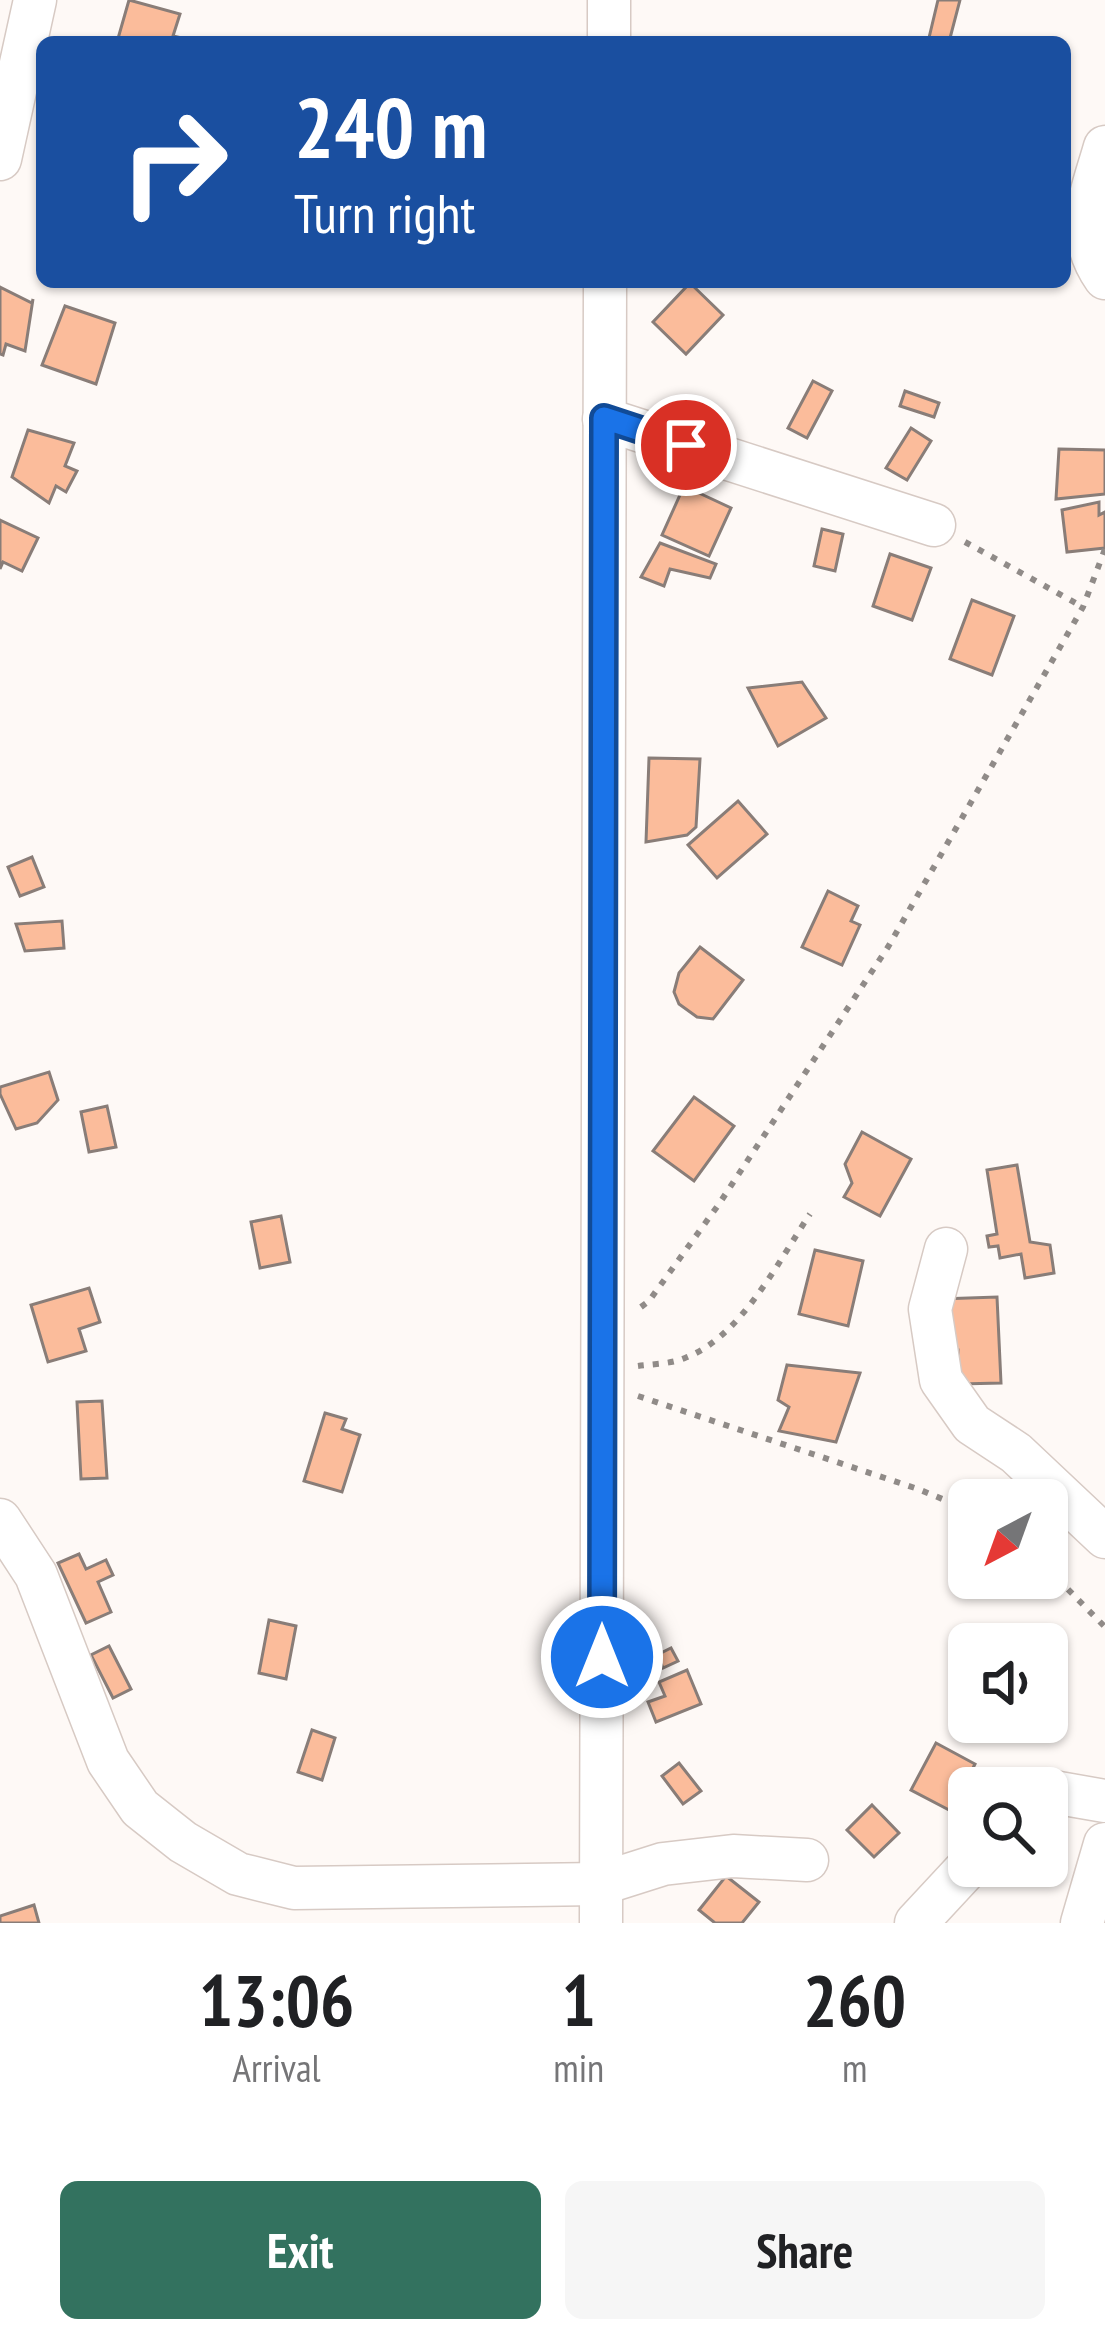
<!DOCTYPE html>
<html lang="en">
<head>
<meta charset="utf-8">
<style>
	body { margin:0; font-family:"PT Sans Narrow",sans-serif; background:#f6f6f6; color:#202124; height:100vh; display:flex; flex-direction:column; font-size:45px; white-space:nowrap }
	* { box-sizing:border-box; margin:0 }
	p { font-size:39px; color:#757577 }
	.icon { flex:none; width:66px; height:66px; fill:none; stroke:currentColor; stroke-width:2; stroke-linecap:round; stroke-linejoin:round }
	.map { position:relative; height:1923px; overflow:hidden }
	.details { display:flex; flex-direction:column; background:#fff; flex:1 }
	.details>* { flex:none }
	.top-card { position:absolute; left:36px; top:36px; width:1035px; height:252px; border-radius:18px; box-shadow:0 3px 9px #0004; background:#1a4fa0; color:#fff; overflow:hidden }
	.needle { width:78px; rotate:221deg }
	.tools { position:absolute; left:948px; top:1479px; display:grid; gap:24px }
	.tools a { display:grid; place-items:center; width:120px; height:120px; border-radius:18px; background:#fff; box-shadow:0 3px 9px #0004; font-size:60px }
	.pin { position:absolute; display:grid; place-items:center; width:102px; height:102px; color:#fff; margin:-51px; border:6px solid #fff; border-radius:50%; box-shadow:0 3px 12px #0007 }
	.me { position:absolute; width:132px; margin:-66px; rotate:0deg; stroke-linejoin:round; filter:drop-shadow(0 0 9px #0008) }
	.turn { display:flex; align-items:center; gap:42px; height:252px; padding:0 60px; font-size:54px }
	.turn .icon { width:156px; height:156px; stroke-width:2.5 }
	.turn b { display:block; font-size:84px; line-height:102px }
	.eta { display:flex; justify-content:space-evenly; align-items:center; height:204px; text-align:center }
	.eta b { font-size:72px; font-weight:700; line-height:84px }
	.button { display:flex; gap:24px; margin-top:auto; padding:24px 60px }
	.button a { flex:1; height:138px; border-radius:18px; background:#33725f; color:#fff; font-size:48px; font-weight:700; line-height:138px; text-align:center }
	.button a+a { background:#f6f6f6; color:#202124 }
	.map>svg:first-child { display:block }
	.building { fill:#fbbc9b; stroke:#897d78; stroke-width:3 }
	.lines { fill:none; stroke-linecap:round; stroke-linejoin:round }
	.minor-casing { stroke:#d7cac4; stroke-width:45 }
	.path { stroke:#908b88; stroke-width:6; stroke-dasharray:6 9; stroke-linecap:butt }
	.minor { stroke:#fff; stroke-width:42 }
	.route-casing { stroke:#114b97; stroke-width:30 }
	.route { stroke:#1a73e8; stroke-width:21 }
</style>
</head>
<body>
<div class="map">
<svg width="1105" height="1923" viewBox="0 0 1105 1923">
	<rect width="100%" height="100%" fill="#fef9f6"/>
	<g class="building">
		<polygon points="129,0 180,14 173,36 182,38 180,42 117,42"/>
		<polygon points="938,0 960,0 949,42 928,42"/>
		<polygon points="690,283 723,315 686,354 653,322"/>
		<polygon points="0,287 32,303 33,299 25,351 6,344 3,355 0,354"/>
		<polygon points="65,306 115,323 96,384 42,365"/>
		<polygon points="813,381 832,391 807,438 788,428"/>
		<polygon points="905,391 939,403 934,417 900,406"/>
		<polygon points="911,428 931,441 907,480 886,468"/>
		<polygon points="28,430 74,443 65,466 77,471 66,492 56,486 49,503 12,477"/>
		<polygon points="1059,449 1105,450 1105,494 1056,499"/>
		<polygon points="684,486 731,508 709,556 662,535"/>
		<polygon points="1099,502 1099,515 1105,512 1105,548 1067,552 1062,510"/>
		<polygon points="0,520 38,538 22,571 3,562 0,569"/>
		<polygon points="822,529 843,534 835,571 814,566"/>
		<polygon points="660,543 716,564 710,578 670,569 664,586 641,577"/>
		<polygon points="890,554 931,568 912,620 873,606"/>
		<polygon points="972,600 1014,616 992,675 950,659"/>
		<polygon points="802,682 826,718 778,746 748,688"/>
		<polygon points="649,758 700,759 696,827 687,835 646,842"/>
		<polygon points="738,801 767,834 717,878 688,845"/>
		<polygon points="32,857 44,887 20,896 8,867"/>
		<polygon points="828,891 858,906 851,921 860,925 842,965 802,947"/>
		<polygon points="62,921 64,948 25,951 16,924"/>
		<polygon points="700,947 743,980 713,1019 697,1017 679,1004 674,992 679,973"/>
		<polygon points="49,1072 58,1100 37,1123 16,1129 0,1094 0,1087"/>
		<polygon points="694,1097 734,1126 694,1181 653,1151"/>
		<polygon points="107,1106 116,1147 89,1152 81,1112"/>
		<polygon points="862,1132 911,1159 880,1216 844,1197 852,1183 845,1164"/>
		<polygon points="1017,1165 1030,1242 1050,1245 1054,1273 1025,1278 1021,1254 1000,1258 998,1246 989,1247 987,1236 997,1234 987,1170"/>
		<polygon points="281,1216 290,1262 260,1268 251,1222"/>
		<polygon points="815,1250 863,1261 848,1326 799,1314"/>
		<polygon points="89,1288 100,1322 79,1329 86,1351 48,1362 31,1305"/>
		<polygon points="997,1297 1001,1383 959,1384 958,1350 942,1351 940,1299"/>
		<polygon points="787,1365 860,1373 836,1442 779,1431 789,1407 778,1400"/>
		<polygon points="102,1401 107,1478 81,1479 77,1402"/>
		<polygon points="325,1413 346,1419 342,1429 360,1435 342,1492 304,1481"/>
		<polygon points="79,1554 86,1569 106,1560 113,1575 98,1582 111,1612 86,1623 58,1563"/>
		<polygon points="269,1620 296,1626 286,1679 259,1673"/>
		<polygon points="109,1646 131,1689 113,1698 91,1655"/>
		<polygon points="671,1648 678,1661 663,1668 657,1655"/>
		<polygon points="687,1670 701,1704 656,1722 648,1702 665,1696 659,1682"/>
		<polygon points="312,1730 335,1738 322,1780 298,1772"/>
		<polygon points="936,1743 975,1764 951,1811 911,1790"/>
		<polygon points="679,1763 701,1791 683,1804 662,1776"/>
		<polygon points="872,1805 899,1833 874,1857 847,1830"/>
		<polygon points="726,1876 759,1902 742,1923 715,1923 699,1910"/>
		<polygon points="34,1905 39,1923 0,1923 0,1916"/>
	</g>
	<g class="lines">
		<defs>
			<g id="minor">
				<polyline points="609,42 609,0"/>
				<path d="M1105,147C1091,196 1073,232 1105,278"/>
				<polyline points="0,159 35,0"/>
				<polyline points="604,419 934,525"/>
				<polyline points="946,1249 930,1309 941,1380 972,1424 1016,1453 1105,1537"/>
				<polyline points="0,1520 36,1575 108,1761 140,1808 183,1842 238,1874 294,1888 600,1884 663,1864 733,1856 807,1860"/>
				<polyline points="1047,1796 1053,1792 1105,1801"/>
				<polyline points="601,1923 605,282"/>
				<polyline points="916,1923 969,1866"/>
				<polyline points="1082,1923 1105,1844"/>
			</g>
		</defs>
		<use href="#minor" class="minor-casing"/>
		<g class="path">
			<polyline points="965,542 1083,607"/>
			<polyline points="641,1307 649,1301 719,1204 888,947 1083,607 1105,549"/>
			<path d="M638,1366C653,1364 671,1364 685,1358C741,1337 778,1262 810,1214"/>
			<polyline points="638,1396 918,1489 969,1510"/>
			<polyline points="1047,1568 1105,1627"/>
		</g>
		<use href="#minor" class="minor"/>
	</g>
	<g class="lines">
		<defs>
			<polyline id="route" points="602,1657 604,418 686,445"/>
		</defs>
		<use href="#route" class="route-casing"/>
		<use href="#route" class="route"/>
	</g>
</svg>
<div class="tools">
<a><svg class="needle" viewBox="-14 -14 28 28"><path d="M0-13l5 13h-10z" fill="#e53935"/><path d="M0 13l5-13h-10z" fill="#757577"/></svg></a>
<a><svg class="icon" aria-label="sound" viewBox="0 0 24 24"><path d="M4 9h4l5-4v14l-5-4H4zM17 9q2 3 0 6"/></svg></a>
<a><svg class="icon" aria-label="search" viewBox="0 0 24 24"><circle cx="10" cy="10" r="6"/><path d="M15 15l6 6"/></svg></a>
</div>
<div class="pin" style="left:686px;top:445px;background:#d93025"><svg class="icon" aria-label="arrive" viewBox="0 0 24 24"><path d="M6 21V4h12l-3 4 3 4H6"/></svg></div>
<svg class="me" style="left:602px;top:1657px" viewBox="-20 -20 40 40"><circle r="17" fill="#1a73e8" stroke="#fff" stroke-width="3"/><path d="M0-11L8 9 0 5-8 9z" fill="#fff"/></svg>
<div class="top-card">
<div class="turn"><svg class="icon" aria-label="right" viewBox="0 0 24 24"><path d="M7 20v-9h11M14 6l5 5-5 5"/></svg><div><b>240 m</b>Turn right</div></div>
</div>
</div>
<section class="details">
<div class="eta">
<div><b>13:06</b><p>Arrival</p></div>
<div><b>1</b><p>min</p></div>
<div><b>260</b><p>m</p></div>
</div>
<div class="button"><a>Exit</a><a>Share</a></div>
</section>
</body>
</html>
